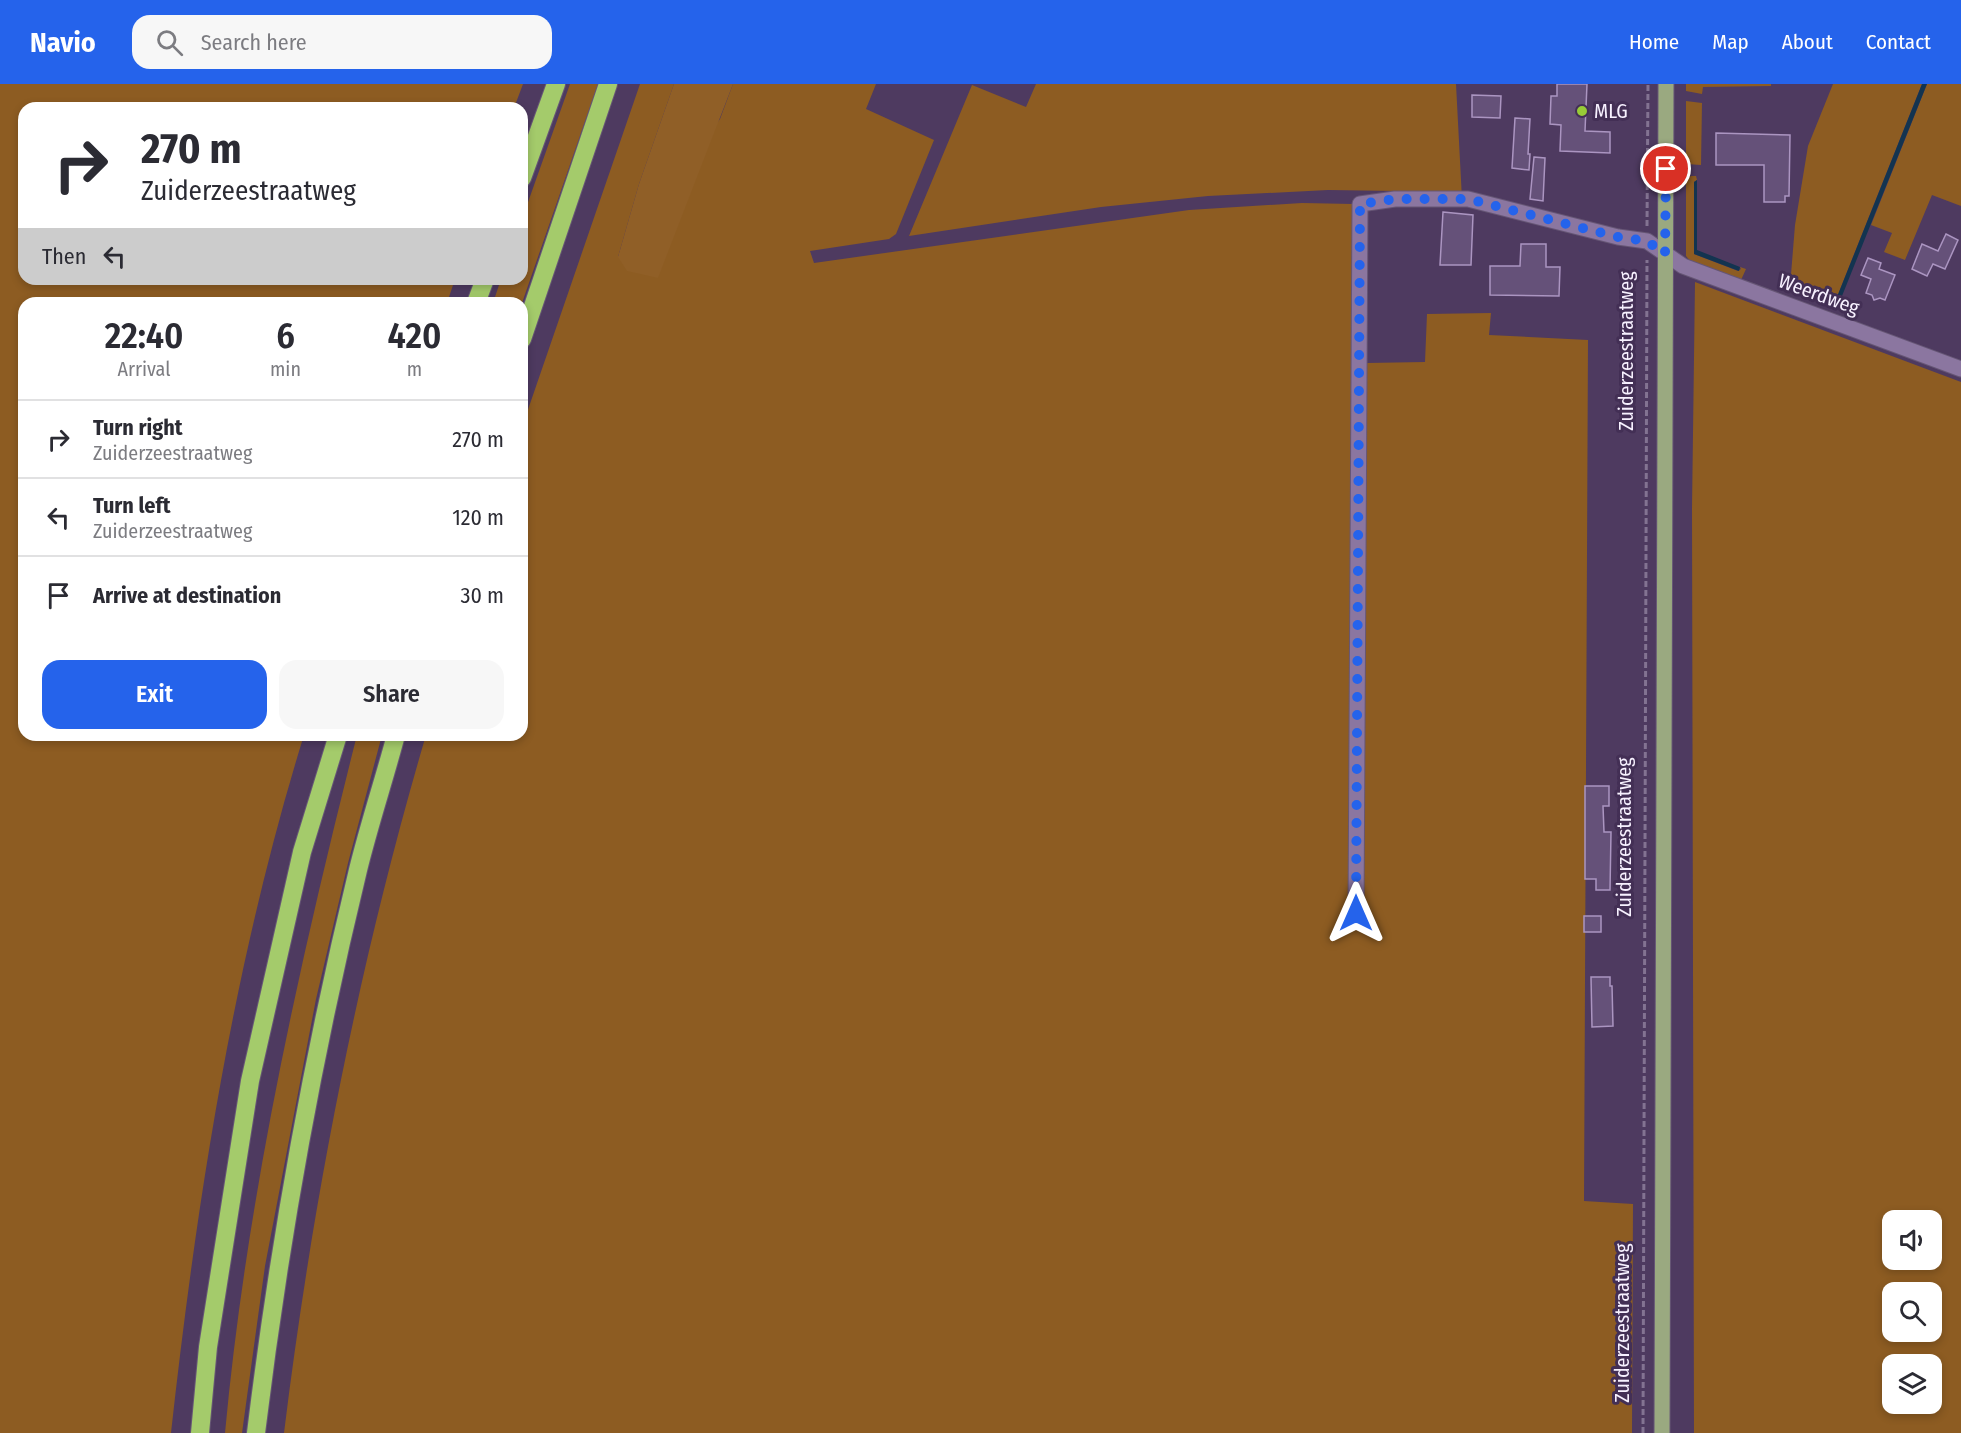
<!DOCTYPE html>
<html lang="en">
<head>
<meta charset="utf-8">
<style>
	body { margin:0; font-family:"Fira Sans Condensed",sans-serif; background:#f7f7f7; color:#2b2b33; height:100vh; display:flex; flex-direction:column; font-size:22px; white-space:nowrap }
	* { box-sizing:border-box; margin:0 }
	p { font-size:20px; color:#7c7c81 }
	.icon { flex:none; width:33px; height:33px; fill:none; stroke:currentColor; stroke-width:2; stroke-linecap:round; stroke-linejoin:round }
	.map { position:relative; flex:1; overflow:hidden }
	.drawer { position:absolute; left:18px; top:213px; width:510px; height:444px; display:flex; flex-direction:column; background:#fff; border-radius:18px; box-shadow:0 3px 9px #0003 }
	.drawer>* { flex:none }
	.guide { position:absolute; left:18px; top:18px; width:510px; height:183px; border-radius:18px; box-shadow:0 3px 9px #0003; background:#fff; color:#2b2b33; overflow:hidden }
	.fabs { position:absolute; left:1882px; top:1126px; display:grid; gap:12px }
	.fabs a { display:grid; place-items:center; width:60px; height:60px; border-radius:12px; background:#fff; box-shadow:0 3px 9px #0003; font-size:30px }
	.pin { position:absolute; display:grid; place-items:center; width:51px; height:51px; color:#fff; margin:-26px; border:3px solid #fff; border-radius:50%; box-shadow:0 2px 6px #0007 }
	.me { position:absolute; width:66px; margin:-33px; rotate:0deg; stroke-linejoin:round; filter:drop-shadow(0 0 4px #0008) }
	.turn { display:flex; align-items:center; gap:21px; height:126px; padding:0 24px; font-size:27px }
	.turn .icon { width:78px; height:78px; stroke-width:2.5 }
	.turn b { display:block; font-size:42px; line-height:51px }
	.then { display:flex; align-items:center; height:57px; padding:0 24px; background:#0003; gap:12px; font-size:22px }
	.eta { display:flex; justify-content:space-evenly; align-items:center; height:102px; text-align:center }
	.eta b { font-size:36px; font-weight:600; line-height:42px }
	.cta { display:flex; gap:12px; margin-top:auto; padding:12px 24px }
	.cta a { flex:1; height:69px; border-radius:18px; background:#2563eb; color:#fff; font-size:24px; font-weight:600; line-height:69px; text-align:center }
	.cta a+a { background:#f7f7f7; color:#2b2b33 }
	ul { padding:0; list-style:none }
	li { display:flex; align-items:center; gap:18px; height:78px; padding:0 24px; border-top:2px solid #e1e1e2 }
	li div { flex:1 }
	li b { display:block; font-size:22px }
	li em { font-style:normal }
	header { display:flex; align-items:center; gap:36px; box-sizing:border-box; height:84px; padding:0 30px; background:#2563eb; color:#fff }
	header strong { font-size:28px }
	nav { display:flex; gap:33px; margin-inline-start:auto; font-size:21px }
	.search { width:420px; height:54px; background:#f7f7f7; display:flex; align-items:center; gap:15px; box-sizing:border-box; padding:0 21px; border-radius:18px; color:#7c7c81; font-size:22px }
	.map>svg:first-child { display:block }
	.green { fill:#8d5c22; fill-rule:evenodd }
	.forest { fill:#905f27 }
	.water { fill:#133450 }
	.building { fill:#655179; stroke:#ab95c1; stroke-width:1.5 }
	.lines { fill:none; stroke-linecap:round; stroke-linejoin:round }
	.minor-casing { stroke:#665675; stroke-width:17 }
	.major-casing { stroke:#665675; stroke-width:17 }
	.highway-casing { stroke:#665675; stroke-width:20 }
	.path { stroke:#837392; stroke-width:3; stroke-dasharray:6 3; stroke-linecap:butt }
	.minor { stroke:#8b76a0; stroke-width:15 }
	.major { stroke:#9aa980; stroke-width:15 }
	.highway { stroke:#a4cb6b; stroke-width:18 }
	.route { stroke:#2563eb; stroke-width:10; stroke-dasharray:0 18 }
	.poi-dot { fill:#98cb37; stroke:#432f55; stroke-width:2 }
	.labels { text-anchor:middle; stroke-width:6; stroke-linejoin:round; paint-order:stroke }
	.poi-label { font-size:20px; fill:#f7f1ff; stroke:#432f55; text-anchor:start }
	.street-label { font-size:20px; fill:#f7f1ff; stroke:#432f55 }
</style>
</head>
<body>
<header>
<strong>Navio</strong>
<div class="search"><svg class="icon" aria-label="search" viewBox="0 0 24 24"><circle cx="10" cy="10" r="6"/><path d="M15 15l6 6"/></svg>Search here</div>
<nav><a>Home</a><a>Map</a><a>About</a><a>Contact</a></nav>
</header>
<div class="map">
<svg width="1961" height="1349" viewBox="0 0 1961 1349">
	<rect width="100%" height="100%" fill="#4e3a60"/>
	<g class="green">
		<path d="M0,0H523L514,24H24V195H455L447,219H24V651H304C234,877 197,1114 171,1349H0Z"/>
		<polygon points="570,0 598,0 522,219 493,219 501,195 522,195 522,135"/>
		<path d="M640,0H674L639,100L618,173L720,35L733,0H876L866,25L934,56L896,150L889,155L810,167L814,179L1189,126L1302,119L1353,120L1351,833L1363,834L1367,279L1425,278L1427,230L1491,229L1489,251L1588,256L1584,1117L1633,1120L1632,1349H284C313,1113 359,879 426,651H522V343Z"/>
		<polygon points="1036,0 1456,0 1462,115 1398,107 1328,106 1208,112 1101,123 909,152 972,1 1026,23"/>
		<polygon points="1686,0 1771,0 1771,2 1703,3 1702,10 1686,7"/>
		<polygon points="1833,0 1922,0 1837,213 1832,217 1790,203 1795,141 1808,62"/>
		<polygon points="1927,0 1961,0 1961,122 1932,111 1905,176 1884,168 1892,149 1871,141"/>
		<polygon points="1686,17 1702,19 1701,81 1686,80"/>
		<polygon points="1691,92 1696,92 1697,96 1694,98 1694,170 1738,187 1741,185 1740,183 1746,185 1741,196 1691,178 1686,172 1686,95"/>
		<path d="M1695,198L1961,298V1349H1694L1692,424ZM1893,1137H1932V1176H1893ZM1893,1209H1932V1248H1893ZM1893,1281H1932V1320H1893Z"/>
		<path d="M357,651H382L348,779L316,915L265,1182L242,1349H225C247,1112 299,881 357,651Z"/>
	</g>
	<polygon class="forest" points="674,0 733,0 658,194 627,187 618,173 639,100"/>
	<g class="water">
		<polygon points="1922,0 1927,0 1840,217 1835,221 1830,221 1789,206 1789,203 1792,202 1832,217 1837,213"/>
		<polygon points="1697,96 1697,166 1740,183 1739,187 1694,170 1694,98"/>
	</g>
	<g class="building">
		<polygon points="1557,0 1587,0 1585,47 1610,48 1610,69 1560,67 1561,41 1550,40 1551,12 1557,12"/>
		<polygon points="1472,11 1501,12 1500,34 1472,33"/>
		<polygon points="1515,34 1530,35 1528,70 1530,70 1529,86 1512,84"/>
		<polygon points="1716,49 1790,51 1789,112 1785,112 1785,118 1764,118 1764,81 1716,81"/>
		<polygon points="1534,73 1545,74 1543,117 1530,115"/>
		<polygon points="1443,128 1473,131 1471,181 1440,181"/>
		<polygon points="1946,150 1958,156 1945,185 1933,180 1927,192 1912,185 1922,160 1938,167"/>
		<polygon points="1521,160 1546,160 1546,183 1560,183 1559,212 1490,211 1490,182 1520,182"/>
		<polygon points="1868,174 1881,179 1879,185 1895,191 1885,216 1880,214 1874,216 1872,211 1866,209 1871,195 1861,191"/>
		<polygon points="1585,702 1609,702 1609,722 1603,722 1604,748 1611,748 1610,806 1596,806 1596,795 1585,795"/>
		<rect x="1584" y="832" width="17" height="16"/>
		<polygon points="1591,893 1610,893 1610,902 1612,902 1613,942 1592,943"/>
	</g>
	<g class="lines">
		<defs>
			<polyline id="minor" points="1356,829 1360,120 1395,115 1468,115 1618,153 1647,157 1683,182 1961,285"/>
			<polyline id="major" points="1662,1349 1666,0"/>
			<g id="highway">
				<polyline points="522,94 556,0"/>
				<polyline points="476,219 485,195"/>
				<polyline points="522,255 608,0"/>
				<polyline points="200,1349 208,1263 250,997 302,768 338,651"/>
				<path d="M256,1349C279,1160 313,971 358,786C369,741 384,696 396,651"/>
			</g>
		</defs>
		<use href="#minor" class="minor-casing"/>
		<use href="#major" class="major-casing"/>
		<use href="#highway" class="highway-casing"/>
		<g class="path">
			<polyline points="1647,142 1648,0"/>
			<polyline points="1643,1349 1647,176"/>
		</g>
		<use href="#minor" class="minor"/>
		<use href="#major" class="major"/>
		<use href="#highway" class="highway"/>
	</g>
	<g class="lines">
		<polyline class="route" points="1356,829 1360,120 1395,115 1468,115 1618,153 1647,157 1665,170 1666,85"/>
	</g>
	<circle class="poi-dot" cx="1582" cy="27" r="6"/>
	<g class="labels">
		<g class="poi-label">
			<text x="1594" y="34">MLG</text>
		</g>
		<g class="street-label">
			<text transform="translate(1819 210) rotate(20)" y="7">Weerdweg</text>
			<text transform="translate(1626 267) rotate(-90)" y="7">Zuiderzeestraatweg</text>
			<text transform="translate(1624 753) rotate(-90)" y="7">Zuiderzeestraatweg</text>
			<text transform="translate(1622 1239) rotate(-90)" y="7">Zuiderzeestraatweg</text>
		</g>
	</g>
</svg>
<div class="fabs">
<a><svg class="icon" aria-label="sound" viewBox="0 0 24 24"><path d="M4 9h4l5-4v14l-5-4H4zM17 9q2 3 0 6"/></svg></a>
<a><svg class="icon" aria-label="search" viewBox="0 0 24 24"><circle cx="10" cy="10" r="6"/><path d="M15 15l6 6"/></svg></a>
<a><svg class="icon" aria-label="layers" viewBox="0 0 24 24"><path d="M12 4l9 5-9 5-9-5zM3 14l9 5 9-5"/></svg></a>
</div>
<div class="pin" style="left:1666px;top:85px;background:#d93025"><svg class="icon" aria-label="arrive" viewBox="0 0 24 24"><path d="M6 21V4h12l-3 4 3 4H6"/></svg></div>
<svg class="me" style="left:1356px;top:829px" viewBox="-20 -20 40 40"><path d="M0-17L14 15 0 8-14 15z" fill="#2563eb" stroke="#fff" stroke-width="4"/></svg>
<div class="guide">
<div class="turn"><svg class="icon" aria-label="right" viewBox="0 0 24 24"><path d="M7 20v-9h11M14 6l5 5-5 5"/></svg><div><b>270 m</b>Zuiderzeestraatweg</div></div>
<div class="then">Then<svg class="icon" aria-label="left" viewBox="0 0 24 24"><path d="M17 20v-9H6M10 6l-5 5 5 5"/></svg></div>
</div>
<section class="drawer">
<div class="eta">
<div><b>22:40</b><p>Arrival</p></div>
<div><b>6</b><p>min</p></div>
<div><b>420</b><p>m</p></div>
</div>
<ul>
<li><svg class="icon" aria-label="right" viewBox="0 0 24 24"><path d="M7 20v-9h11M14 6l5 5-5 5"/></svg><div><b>Turn right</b><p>Zuiderzeestraatweg</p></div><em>270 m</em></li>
<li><svg class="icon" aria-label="left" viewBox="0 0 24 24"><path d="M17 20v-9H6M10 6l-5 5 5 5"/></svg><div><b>Turn left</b><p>Zuiderzeestraatweg</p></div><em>120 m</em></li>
<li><svg class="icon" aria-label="arrive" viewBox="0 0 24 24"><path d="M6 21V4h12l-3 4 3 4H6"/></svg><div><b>Arrive at destination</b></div><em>30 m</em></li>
</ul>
<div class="cta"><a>Exit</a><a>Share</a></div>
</section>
</div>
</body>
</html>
